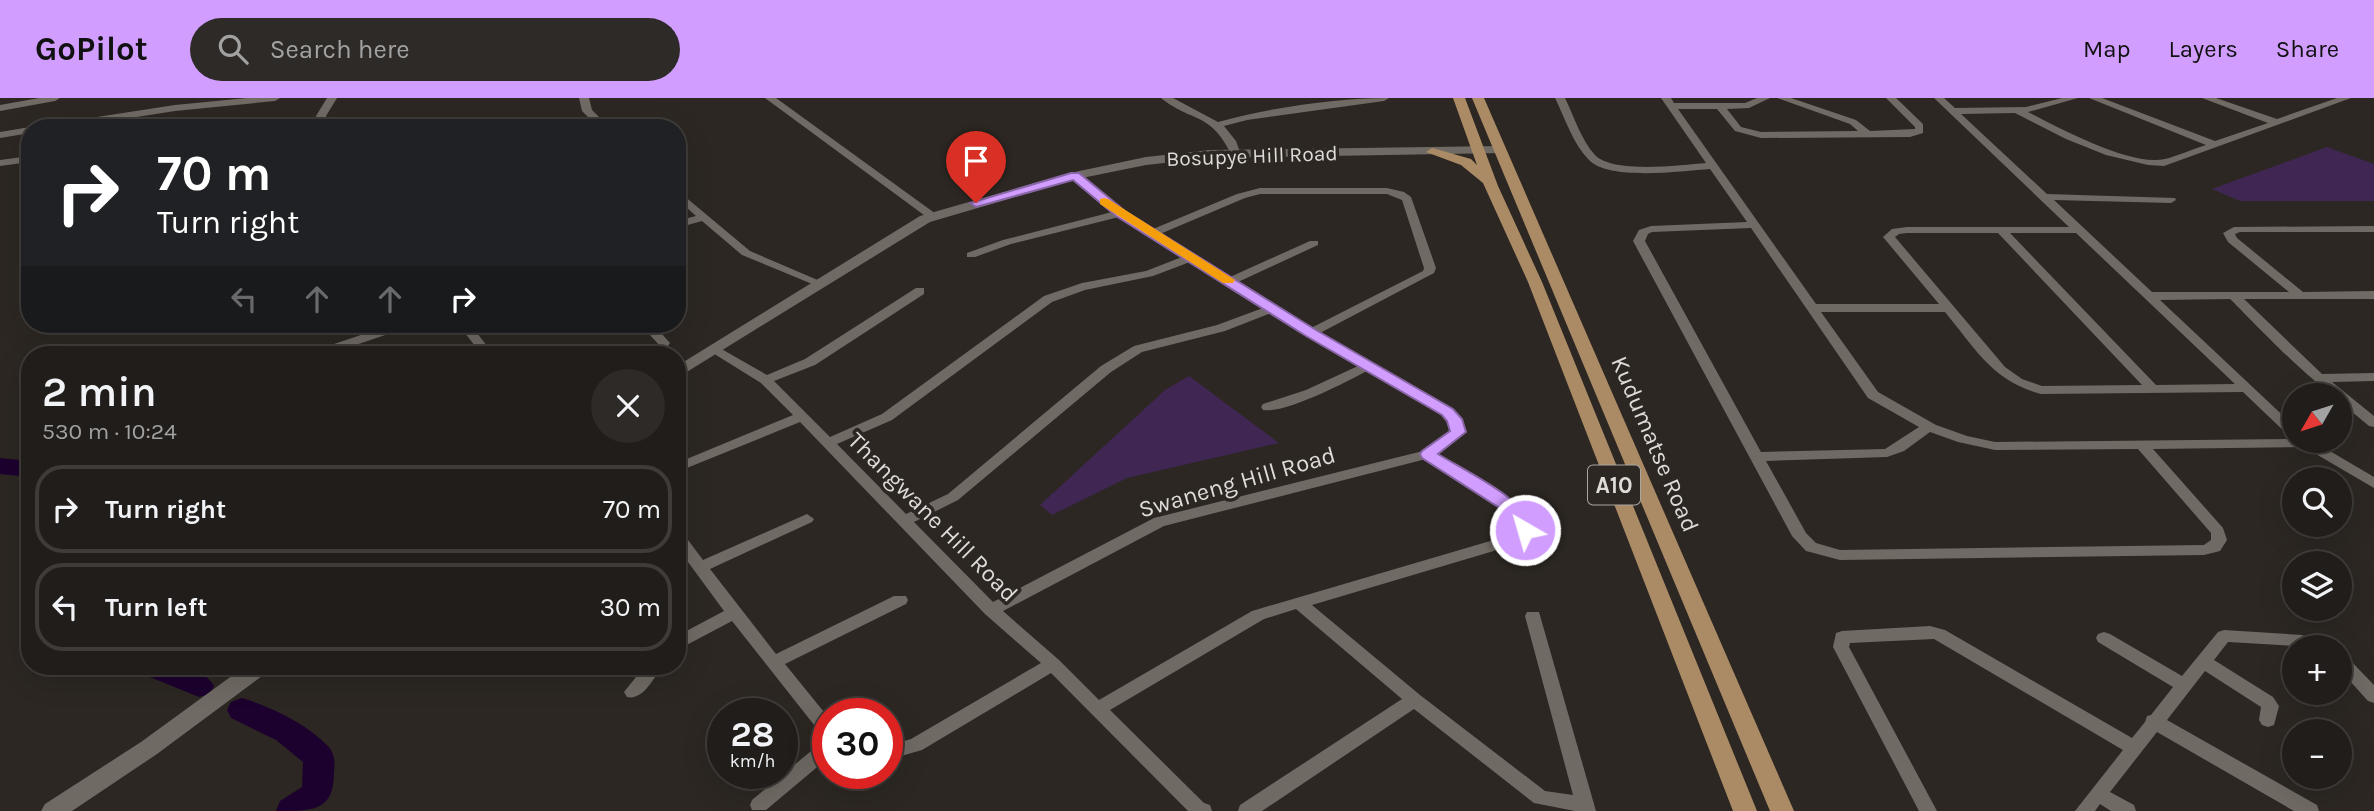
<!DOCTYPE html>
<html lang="en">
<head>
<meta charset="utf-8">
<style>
	body { margin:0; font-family:Karla,sans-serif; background:#2d2a27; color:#f1f3f6; height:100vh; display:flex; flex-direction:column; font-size:26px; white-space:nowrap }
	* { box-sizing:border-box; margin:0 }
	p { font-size:23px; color:#a2a2a2 }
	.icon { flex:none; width:38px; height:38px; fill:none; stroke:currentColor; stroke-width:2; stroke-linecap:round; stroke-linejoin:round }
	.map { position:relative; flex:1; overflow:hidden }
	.panel { position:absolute; left:21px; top:248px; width:665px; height:329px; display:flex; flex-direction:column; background:#211d1a; border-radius:28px; box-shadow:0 7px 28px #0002,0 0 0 2px #3e3b39 }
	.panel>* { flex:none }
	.top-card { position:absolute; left:21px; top:21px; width:665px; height:214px; border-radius:28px; box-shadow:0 7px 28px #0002,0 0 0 2px #3e3b39; background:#202124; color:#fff; overflow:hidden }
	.needle { width:46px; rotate:231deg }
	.buttons { position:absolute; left:2282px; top:285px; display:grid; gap:14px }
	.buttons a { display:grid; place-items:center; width:70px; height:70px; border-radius:50%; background:#211d1a; box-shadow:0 7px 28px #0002,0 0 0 2px #3e3b39; font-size:35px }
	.speed { position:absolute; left:707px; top:600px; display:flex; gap:14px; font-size:35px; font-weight:700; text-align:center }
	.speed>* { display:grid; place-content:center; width:91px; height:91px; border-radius:50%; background:#211d1a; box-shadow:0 7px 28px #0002,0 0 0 2px #3e3b39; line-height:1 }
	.speed small { font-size:18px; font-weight:400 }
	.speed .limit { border:10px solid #d22; background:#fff; color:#111 }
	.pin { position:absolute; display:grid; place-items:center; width:60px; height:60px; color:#fff; margin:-72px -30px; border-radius:50% 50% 50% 0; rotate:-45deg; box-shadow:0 0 7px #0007 }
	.pin .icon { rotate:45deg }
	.me { position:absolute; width:77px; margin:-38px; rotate:322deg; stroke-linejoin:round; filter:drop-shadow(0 0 5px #0008) }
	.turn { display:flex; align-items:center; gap:24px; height:147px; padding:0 21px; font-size:32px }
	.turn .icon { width:91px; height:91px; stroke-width:2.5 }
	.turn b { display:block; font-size:49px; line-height:60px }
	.lanes { display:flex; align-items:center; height:66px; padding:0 21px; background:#0003; justify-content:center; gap:35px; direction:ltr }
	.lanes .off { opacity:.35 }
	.round { display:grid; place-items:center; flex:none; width:74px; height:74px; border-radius:37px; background:#2d2a27 }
	.headline { display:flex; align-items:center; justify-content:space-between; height:119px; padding:0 21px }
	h1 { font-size:42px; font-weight:600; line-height:52px }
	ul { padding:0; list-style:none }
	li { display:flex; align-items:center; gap:21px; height:88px; margin:0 14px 10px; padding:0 7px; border:4px solid #3e3b39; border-radius:28px }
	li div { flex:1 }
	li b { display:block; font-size:26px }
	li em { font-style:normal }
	header { display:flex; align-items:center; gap:42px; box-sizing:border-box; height:98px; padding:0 35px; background:#d19dfe; color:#111 }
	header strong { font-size:33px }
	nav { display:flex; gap:38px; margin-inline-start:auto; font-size:24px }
	.search { width:490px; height:63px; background:#2d2a27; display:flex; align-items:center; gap:18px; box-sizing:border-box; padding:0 24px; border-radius:38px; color:#a2a2a2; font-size:26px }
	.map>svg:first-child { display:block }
	.green { fill:#402753 }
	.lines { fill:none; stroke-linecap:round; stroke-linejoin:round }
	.river { fill:#1c002e; fill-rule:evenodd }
	.minor { fill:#706a64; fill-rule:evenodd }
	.tertiary { fill:#706a64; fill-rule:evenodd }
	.primary { fill:#ab8b65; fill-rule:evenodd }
	.route { fill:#d19dfe; stroke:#8866a5; stroke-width:2 }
	.slow { fill:#f59e0b }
	.labels { text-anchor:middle; stroke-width:7; stroke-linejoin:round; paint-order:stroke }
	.far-street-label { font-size:21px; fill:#dedbd8; stroke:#2c2722 }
	.shield { fill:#2c2722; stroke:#a9a5a1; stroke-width:2 }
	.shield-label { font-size:23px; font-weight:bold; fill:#dedbd8 }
	.street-label { font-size:24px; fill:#dedbd8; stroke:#2c2722 }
</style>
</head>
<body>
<header>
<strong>GoPilot</strong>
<div class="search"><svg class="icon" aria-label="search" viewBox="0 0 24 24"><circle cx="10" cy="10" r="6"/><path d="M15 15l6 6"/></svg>Search here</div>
<nav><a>Map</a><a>Layers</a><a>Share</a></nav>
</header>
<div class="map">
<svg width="2374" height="713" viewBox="0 0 2374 713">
	<rect width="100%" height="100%" fill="#2c2722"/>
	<g class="green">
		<polygon points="2327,49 2374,66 2374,103 2240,103 2212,91"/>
		<polygon points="1189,278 1279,345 1127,380 1052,417 1040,407 1165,292"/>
	</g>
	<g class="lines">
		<g class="river">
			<polygon points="0,360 30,363 30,379 0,376"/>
			<path d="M140,569C163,568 201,564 214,588L210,596L199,599L145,577Z"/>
			<path d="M242,600C273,610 305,625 328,648C335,656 335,664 334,674C334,713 314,713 276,713L280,703L302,689L303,664L276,642L231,620L227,612L231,604Z"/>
		</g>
		<g class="minor">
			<polygon points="39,0 60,0 55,3 0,13 0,7"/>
			<polygon points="247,0 280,0 275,3 175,13 66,30 40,30 45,27 175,7"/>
			<polygon points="327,0 337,0 326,18 330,30 270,30 275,27 318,23 316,18"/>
			<polygon points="579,0 589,0 592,12 610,30 599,30 582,13"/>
			<polygon points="765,0 776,0 936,116 936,120 928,120"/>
			<path d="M1161,0H1173L1218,24C1268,10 1337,0 1389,0L1384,3L1247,22L1224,28L1236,43L1240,54L1235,57L1231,56C1210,13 1192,25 1161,0Z"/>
			<path d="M1555,0H1565C1574,18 1581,42 1595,57C1613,76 1681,67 1706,65L1661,0H1671L1674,5H1745L1757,0H1770L1749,10L1727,11L1741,29L1761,34L1858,33L1850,26L1777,0H1791L1856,22L1870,33L1915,31V29L1886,0H1896L1923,26V35L1910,39L1761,40L1735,33L1717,11H1678L1816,206H1939L1883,139L1892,131L1907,129H2069L1934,0H1944L1955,10L2026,9L2062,0H2078L2028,14C2059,30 2131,69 2165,61C2178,58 2192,51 2206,47L2089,0H2102L2215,43L2268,25L2202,0H2216L2277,21L2337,0H2351L2164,68L2148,67L2106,57L2066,41L2015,15L1961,16L2047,96L2175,100L2176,102L2171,105L2054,102L2152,194H2289L2228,144L2223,135L2234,129L2374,128V134H2240L2235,136L2237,140L2303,194L2374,193V201H2244L2322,276L2374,275V283L2332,284L2374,318V329L2369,328L2340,304V298C2322,298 2248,218 2230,201L2160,202L2294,328V339L2289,338L2243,294L2041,296C1992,283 1975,250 1945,214H1821L1878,294L1936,327L1967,338L1995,344L2294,341V343H2313L2374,379V390L2304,349L2153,351L2223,430L2227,442L2220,453L2204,457L1840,462L1806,453L1792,438L1633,143L1639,132L1651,128L1747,124L1710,71C1682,73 1609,83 1589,62C1573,46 1565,20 1555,0ZM1751,130L1868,300L1919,329L1885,351L1761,354L1645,143L1648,136L1652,134ZM1998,135L2142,287L2042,288L2022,281L2005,269L1895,139L1899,136L1907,135ZM2010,135H2076L2235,286L2156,287ZM1930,334L1958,344L1995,352L2138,351L2211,435V442L2204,447L1840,452L1816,445L1806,435L1766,363L1887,359L1904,353Z"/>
			<polygon points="30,29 33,30 30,30 30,35 0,40 0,34"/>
			<polygon points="30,58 30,64 0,68 0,62"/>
			<path d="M1075,75L1124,113L1153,131L1237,96L1260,90H1387L1404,94L1411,99L1436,170L1434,175L1320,235L1452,311L1462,321L1466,334L1438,356L1520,409L1530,422L1532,432L1524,444L1312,507L1420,597L1545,693L1573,697L1525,518L1527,514H1539L1596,713H1575L1534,705L1414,611L1262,713H1238L1240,707L1402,601L1296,511L1264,521L1110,612L1204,705L1210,707L1212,713H1188L1051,575L922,652L887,662V648L911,641L1041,565L985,516L800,324L677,374V365L793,317L761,285L708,252L710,249H718L767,277L805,261L916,190H924V196L815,267L774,283L830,339L882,316L1044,198L1082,185L1146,173L1182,159L1119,119L1011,146L975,159H967V155L1003,142L1112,114L1071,80V76ZM1260,96H1387L1402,102L1424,170L1423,173L1311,230L1238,184L1318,147V143H1310L1230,179L1160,136L1245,100ZM1190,164L1263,210L1217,227L1134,248L1101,268L948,396L906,416L837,346L892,322L1052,204L1085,192L1153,178ZM1271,215L1358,268L1306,292L1263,306L1261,309L1263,312C1285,316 1346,284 1367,273L1442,317L1449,323L1452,333L1423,353L1154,420L993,504L914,424L958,402L1111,274L1142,254L1225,233ZM1426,361L1510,415L1516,423L1517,431L1514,436L1252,513L1099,602L1059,562L1003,513L1164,428Z"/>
			<polygon points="677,92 750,153 827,186 825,188 817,188 742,157 702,123 677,130 677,123 696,118 677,101"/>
			<polygon points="394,226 411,226 409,229 326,257 308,257 310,254"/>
			<polygon points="458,226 470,226 494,257 482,257"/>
			<polygon points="640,226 653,226 670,245 668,248 660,248"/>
			<polygon points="807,416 814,421 812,424 710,471 776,556 894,498 906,498 908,502 906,506 785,566 828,619 828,639 822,637 732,523 677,552 677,538 724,513 677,449 677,433 682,434 703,462"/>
			<polygon points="1930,528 1945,532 2132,640 2145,624 2147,618 2151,617 2173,589 2098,544 2096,540 2098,536 2104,534 2110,536 2182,578 2218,534 2224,532 2302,537 2326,546 2328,550 2228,544 2214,562 2273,599 2279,608 2274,627 2268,629 2262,627 2259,622 2261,609 2205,573 2167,622 2317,707 2319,713 2294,713 2157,634 2110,694 2134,707 2136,713 2111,713 2100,706 2095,713 2075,713 2123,652 1934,541 1850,545 1849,549 1937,713 1919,713 1833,549 1836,535 1842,533"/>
			<polygon points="2340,556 2346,558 2374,587 2374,605 2368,603 2340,572"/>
			<path d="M644,569H661C654,581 642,603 627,599L624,594Z"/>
			<polygon points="828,642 828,660 766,712 752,712 750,707 752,702 822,644"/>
		</g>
		<g class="tertiary">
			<polygon points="1501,48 1505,49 1505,55 1210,60 1146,67 1077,81 930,124 677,280 677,268 920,118 1070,75 1146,59 1210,52"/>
			<polygon points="244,569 269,569 266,575 157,656 72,713 41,713 45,706 141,644"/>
		</g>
		<g class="primary">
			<polygon points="1453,0 1465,0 1498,88 1542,184 1757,713 1733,713 1528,184 1483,85 1461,67 1426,54 1432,50 1436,51 1471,61 1477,67"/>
			<polygon points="1472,0 1484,0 1794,713 1770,713"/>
		</g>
	</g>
	<path class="route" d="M1071,75H1079L1125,113L1316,232L1453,311L1462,321L1466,334L1438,356C1465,373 1528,402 1534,432L1531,436H1519L1515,423L1509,416L1422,360L1420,356L1422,353L1450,333L1447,323L1442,317L1306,238L1116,118L1073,82L976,109L970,105Z"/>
	<polygon class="slow" points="1104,100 1108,101 1235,182 1233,185 1223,185 1100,106 1100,101"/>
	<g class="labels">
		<g class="far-street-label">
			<text transform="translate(1252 58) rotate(-2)" y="7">Bosupye Hill Road</text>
		</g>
		<rect class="shield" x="1588" y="367.5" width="52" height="39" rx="5"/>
		<g class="shield-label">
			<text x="1614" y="395">A10</text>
		</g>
		<g class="street-label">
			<text transform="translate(1655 346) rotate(67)" y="8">Kudumatse Road</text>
			<text transform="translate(1237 384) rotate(-16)" y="8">Swaneng Hill Road</text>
			<text transform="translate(933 419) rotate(45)" y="8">Thangwane Hill Road</text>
		</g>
	</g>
</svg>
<div class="buttons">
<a><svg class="needle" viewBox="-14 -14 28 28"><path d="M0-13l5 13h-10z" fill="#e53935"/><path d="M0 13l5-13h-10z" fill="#a2a2a2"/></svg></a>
<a><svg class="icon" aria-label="search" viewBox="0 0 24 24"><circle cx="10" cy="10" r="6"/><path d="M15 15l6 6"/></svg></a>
<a><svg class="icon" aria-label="layers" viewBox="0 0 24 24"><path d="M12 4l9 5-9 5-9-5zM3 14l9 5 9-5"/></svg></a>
<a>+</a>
<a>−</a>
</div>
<div class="speed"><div>28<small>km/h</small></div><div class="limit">30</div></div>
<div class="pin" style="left:976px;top:105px;background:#d93025"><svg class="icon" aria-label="arrive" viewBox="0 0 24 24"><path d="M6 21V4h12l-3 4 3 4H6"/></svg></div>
<svg class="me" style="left:1525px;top:432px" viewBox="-20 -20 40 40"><circle r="17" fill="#d19dfe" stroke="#fff" stroke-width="3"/><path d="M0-11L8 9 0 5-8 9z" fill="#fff"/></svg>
<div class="top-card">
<div class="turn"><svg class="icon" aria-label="right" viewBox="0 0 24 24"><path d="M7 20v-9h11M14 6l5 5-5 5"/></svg><div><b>70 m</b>Turn right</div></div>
<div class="lanes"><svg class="icon off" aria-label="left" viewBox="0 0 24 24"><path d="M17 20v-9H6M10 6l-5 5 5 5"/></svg><svg class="icon off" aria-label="ahead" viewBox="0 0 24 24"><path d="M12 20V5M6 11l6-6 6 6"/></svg><svg class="icon off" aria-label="ahead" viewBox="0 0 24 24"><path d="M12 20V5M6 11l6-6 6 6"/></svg><svg class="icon" aria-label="right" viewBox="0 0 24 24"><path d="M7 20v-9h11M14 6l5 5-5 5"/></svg></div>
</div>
<section class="panel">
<div class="headline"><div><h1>2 min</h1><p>530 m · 10:24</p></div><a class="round"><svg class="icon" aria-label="close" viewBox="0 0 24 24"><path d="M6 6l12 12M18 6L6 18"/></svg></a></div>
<ul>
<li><svg class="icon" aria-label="right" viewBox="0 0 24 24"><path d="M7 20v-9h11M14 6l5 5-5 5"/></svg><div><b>Turn right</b></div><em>70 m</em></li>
<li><svg class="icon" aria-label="left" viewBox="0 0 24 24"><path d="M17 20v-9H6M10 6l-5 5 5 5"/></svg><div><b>Turn left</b></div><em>30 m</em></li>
</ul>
</section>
</div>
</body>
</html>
